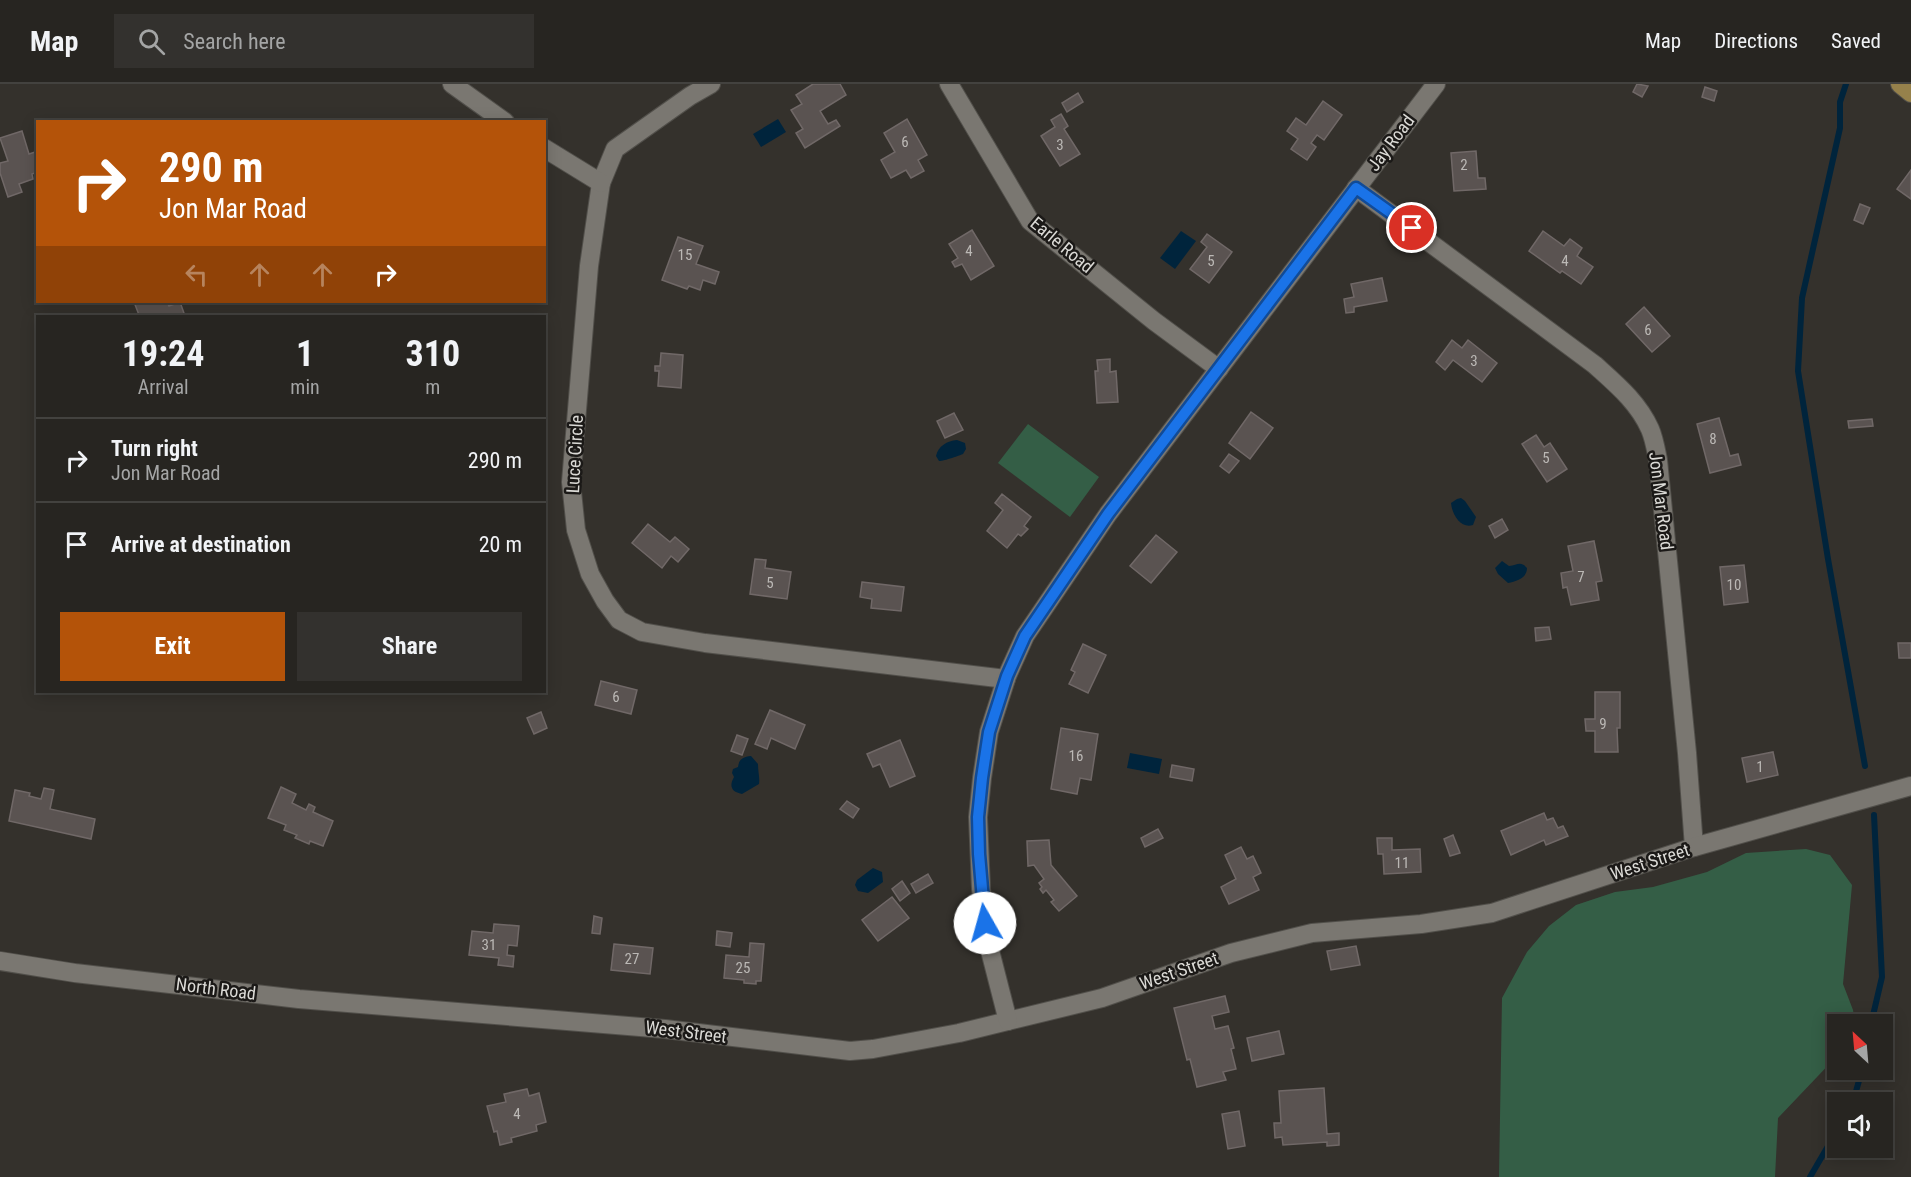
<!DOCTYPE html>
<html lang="en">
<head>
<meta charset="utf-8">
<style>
	body { margin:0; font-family:"Roboto Condensed",sans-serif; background:#33312e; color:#f1f3f6; height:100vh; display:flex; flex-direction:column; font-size:22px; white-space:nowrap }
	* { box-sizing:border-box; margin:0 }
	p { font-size:20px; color:#a4a5a5 }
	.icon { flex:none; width:33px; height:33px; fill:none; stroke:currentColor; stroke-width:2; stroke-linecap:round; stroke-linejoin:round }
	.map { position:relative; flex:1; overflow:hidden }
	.sheet { position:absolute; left:36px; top:231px; width:510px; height:378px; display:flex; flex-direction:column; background:#272521; border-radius:0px; box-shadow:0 3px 15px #0003,0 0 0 2px #43423f }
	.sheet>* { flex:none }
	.guide { position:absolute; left:36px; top:36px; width:510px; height:183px; border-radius:0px; box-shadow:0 3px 15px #0003,0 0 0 2px #43423f; background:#b45309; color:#fff; overflow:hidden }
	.needle { width:39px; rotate:334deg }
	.fabs { position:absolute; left:1827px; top:930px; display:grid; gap:12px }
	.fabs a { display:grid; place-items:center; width:66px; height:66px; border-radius:0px; background:#272521; box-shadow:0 3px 15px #0003,0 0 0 2px #43423f; font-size:30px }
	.pin { position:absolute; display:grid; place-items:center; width:51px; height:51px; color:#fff; margin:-26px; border:3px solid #fff; border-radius:50%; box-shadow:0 2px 6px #0007 }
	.me { position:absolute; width:66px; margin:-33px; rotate:353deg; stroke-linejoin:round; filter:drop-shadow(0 0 4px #0008) }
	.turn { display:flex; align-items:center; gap:21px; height:126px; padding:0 24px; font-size:27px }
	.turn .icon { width:78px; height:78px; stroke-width:2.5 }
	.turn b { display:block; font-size:42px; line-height:51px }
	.lanes { display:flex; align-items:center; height:57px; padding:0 24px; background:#0003; justify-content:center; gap:30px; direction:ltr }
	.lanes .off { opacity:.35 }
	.eta { display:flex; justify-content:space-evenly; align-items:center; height:102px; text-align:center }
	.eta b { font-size:36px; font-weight:700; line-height:42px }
	.cta { display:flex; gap:12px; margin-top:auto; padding:12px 24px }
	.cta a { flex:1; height:69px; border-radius:0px; background:#b45309; color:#fff; font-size:24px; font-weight:700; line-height:69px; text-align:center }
	.cta a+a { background:#33312e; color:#f1f3f6 }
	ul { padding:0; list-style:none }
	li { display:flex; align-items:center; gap:18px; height:84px; padding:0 24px; border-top:2px solid #43423f }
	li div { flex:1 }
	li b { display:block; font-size:22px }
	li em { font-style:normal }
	header { display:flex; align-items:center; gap:36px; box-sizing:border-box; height:84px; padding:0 30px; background:#272521; border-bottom:2px solid #43423f }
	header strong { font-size:28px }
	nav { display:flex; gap:33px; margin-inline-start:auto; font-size:21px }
	.search { width:420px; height:54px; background:#33312e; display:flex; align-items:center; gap:15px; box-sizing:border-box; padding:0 21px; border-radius:0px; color:#a4a5a5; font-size:22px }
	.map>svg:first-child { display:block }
	.green { fill:#345e46 }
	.water { fill:#00243c }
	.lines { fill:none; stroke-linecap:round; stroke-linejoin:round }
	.stream { stroke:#00243c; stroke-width:6 }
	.building { fill:#5a5351; stroke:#706867; stroke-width:1.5 }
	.minor-casing { stroke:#514f4a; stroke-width:20 }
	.major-casing { stroke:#514f4a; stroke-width:20 }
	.minor { stroke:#7a7771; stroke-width:18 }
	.major { stroke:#96814b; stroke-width:18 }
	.route-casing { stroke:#114b97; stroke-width:15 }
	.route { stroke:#1a73e8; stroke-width:10 }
	.labels { text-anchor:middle; stroke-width:5; stroke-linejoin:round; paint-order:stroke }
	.number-label { font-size:15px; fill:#bbb8b5 }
	.street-label { font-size:18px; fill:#dbdad6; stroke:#1b1917 }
</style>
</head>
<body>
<header>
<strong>Map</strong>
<div class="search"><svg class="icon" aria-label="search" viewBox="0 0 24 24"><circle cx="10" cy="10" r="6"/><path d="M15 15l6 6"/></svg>Search here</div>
<nav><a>Map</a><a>Directions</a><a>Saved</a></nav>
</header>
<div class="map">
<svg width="1911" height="1093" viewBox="0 0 1911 1093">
	<rect width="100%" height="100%" fill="#34312c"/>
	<g class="green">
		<polygon points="1028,340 1099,393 1070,433 998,379"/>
		<polygon points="1806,765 1830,771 1852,801 1843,900 1853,926 1855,940 1838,940 1837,972 1778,1034 1775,1093 1499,1093 1502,914 1527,868 1549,842 1576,821 1615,808 1653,803 1707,788 1746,769"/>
	</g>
	<g class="water">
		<polygon points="778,35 786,48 761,63 753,50"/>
		<polygon points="1181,147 1196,157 1175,185 1160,174"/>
		<path d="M957,356L965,359L966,365L963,370C961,371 941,378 939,377L936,372C938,362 947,357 957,356Z"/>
		<path d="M1461,414L1465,417L1476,433L1473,441C1461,445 1452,431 1451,419L1457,415Z"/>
		<path d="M1502,477L1509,482C1517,482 1520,476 1527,484C1527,494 1517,497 1508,499L1498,490L1495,484Z"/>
		<polygon points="1130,669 1162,675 1159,690 1127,684"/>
		<path d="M751,672L758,680C758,688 760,694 759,700L742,710C731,708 729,702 734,693L732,689L733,685L738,683C739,675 743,673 751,672Z"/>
		<polygon points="873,784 882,788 883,798 868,809 858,807 855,801 857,796"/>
	</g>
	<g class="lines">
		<g class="stream">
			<polyline points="1846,0 1840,18 1840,44 1802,214 1798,287 1828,475 1865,682"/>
			<polyline points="1871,940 1882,893 1874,731"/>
			<polyline points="1853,1018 1862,986"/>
			<polyline points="1810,1093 1838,1045"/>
		</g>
	</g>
	<g class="building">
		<polygon points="813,0 840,0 846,11 820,27 828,40 836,36 840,42 805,64 796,49 803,45 791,26 802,20 796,11"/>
		<polygon points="1637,0 1648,2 1642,13 1633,8"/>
		<polygon points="1705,3 1717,7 1714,17 1702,13"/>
		<polygon points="1078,9 1083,18 1067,28 1062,19"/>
		<polygon points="1323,17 1342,31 1324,56 1317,51 1311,59 1316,63 1307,76 1291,65 1298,55 1287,47 1296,34 1306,41"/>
		<polygon points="1061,30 1068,42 1064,45 1080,70 1060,82 1041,52 1055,43 1051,36"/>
		<polygon points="907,35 927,71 918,76 924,87 911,94 906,86 891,94 881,76 895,68 884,49"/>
		<polygon points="22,47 29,70 38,67 38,88 32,90 33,95 19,100 22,108 8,113 0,89 0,79 8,77 0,54"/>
		<polygon points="1476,67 1478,94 1485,94 1486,105 1454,107 1451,69"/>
		<polygon points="1911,86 1911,115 1897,105"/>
		<polygon points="1860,120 1870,124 1863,140 1854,136"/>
		<polygon points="972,146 994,182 971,196 962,180 955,183 952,178 958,174 949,160"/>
		<polygon points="1543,147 1564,162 1570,155 1582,164 1577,172 1593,183 1581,200 1562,187 1560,189 1529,167"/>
		<polygon points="1207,150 1232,168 1209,199 1190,185 1207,163 1201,158"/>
		<polygon points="678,153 703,162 696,180 719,188 715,200 703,196 700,206 689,202 687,205 662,196"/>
		<polygon points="1382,194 1387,217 1354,223 1354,228 1346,229 1344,215 1354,213 1351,200"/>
		<polygon points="134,218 167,218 169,222 180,218 185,232 136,232 139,231"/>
		<polygon points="1644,223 1670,252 1652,268 1626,240"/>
		<polygon points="1452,256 1462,264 1468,256 1497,279 1482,298 1453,276 1445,286 1436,278"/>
		<polygon points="661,269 683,271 681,304 658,302 659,287 655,287 655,282 660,282"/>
		<polygon points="1110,275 1110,288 1116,287 1118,318 1097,319 1095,287 1098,287 1097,276"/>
		<polygon points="1251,328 1273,344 1250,375 1229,359"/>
		<polygon points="954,329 963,346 945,354 937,337"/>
		<polygon points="1719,334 1730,372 1738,370 1741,381 1710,389 1697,340"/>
		<polygon points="1872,335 1873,342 1849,344 1848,337"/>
		<polygon points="1536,351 1544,363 1550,359 1567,385 1547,398 1522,360"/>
		<polygon points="1229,370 1239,377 1229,389 1220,382"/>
		<polygon points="1002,410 1031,433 1024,442 1028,445 1021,452 1018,450 1007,464 987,447 1003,426 995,419"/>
		<polygon points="1502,435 1508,446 1495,454 1489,442"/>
		<polygon points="648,440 670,458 675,453 689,465 678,478 671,472 662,484 632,459"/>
		<polygon points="1156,451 1177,468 1151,499 1130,482"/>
		<polygon points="1594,457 1602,497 1596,498 1599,516 1571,521 1567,503 1563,504 1561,489 1573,487 1568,462"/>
		<polygon points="755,475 766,476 765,484 791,488 787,515 750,510"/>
		<polygon points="1744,481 1748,518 1724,521 1720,483"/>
		<polygon points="862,498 904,503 901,527 871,524 872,515 860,513"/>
		<polygon points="1549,543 1551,555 1536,557 1535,544"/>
		<polygon points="1898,559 1911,559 1911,574 1899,574"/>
		<polygon points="1083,560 1106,571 1088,609 1069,600 1075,588 1071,586"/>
		<polygon points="601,597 637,606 631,630 595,621"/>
		<polygon points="1595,608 1620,608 1620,644 1617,644 1618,668 1595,668 1595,647 1586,647 1585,635 1595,635"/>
		<polygon points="770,626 805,641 795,665 771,654 767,665 755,660"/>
		<polygon points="541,628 547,644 534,650 527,634"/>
		<polygon points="1061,644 1098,650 1091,696 1080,694 1077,710 1051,705"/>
		<polygon points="737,651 748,655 742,671 731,667"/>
		<polygon points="900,656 915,692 890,703 880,680 873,683 867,670"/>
		<polygon points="1773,668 1778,691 1747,698 1742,674"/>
		<polygon points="1172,681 1194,685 1192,697 1170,693"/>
		<polygon points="281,703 296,710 292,719 306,726 309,720 315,723 313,728 333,737 323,762 310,757 309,760 295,754 297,751 284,746 286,741 268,734"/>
		<polygon points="44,704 54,706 50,725 95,735 91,755 9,737 15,706 30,709 29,712 41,715"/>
		<polygon points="847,717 859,725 853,734 840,725"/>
		<polygon points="1544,729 1547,736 1553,734 1558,744 1563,742 1568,752 1546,761 1544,756 1511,771 1501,747"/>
		<polygon points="1158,745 1163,754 1145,763 1141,754"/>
		<polygon points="1453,751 1460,769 1450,772 1444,755"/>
		<polygon points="1377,754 1392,754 1392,766 1420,765 1421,788 1384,790 1383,770 1378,770"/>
		<polygon points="1049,756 1051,781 1077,812 1059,827 1051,818 1054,816 1046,806 1043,809 1040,805 1042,803 1039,799 1044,795 1034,781 1028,782 1027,757"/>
		<polygon points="1241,763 1247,775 1253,772 1261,789 1253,793 1259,806 1229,820 1221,803 1236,795 1225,771"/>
		<polygon points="928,790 933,799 916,809 911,800"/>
		<polygon points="902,797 910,809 900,817 892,805"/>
		<polygon points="892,813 909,834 878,857 862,836"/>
		<polygon points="594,832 602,834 600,850 592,849"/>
		<polygon points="494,840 519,842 517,862 508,861 507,871 514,872 513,883 498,881 499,874 469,871 472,847 493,849"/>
		<polygon points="717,847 732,849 730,863 716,861"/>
		<polygon points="750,859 764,860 761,897 756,897 756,900 744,899 744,896 724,894 726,871 749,873"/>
		<polygon points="614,860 653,864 650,890 611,886"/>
		<polygon points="1356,862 1360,881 1331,886 1327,867"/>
		<polygon points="1225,912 1229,928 1212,932 1215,945 1228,942 1234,964 1231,965 1236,985 1223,988 1226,996 1197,1003 1190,975 1187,976 1174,924"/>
		<polygon points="1279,947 1284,970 1252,977 1247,954"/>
		<polygon points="1324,1004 1327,1050 1339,1049 1339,1061 1327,1062 1327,1058 1283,1061 1282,1053 1275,1054 1274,1039 1281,1039 1279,1007"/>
		<polygon points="527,1005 529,1012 539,1009 546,1038 536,1041 537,1047 511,1054 512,1058 500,1061 497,1047 494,1048 487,1022 506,1018 504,1010"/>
		<polygon points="1239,1027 1245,1062 1228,1065 1222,1030"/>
	</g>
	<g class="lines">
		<defs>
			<g id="minor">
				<polyline points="452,0 505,38"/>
				<polyline points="711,0 690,12 615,65 601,99 589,182 571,398 576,446 590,490 605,517 619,536 642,548 705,559 1006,595"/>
				<polyline points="949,0 1030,137 1154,237 1219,285"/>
				<polyline points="544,64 601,99"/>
				<path d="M1356,104L1595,281C1616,300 1638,318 1650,345C1654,354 1656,366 1658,376L1687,669L1694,763"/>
				<polyline points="0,877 75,889 299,915 665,945 850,967 873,965 959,949 1102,914 1231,869 1312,849 1421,840 1492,829 1694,763 1911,702"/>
				<polyline points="1008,937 987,855 981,805 978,733 982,694 989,648 1007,592 1025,552 1108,430 1436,0"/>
			</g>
			<polyline id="major" points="1900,0 1911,9"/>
		</defs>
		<use href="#minor" class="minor-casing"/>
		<use href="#major" class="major-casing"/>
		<use href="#minor" class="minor"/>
		<use href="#major" class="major"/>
	</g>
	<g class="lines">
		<defs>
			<polyline id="route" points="985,839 979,770 978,733 982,694 989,648 1007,592 1025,552 1108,430 1356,104 1412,144"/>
		</defs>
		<use href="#route" class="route-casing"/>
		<use href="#route" class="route"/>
	</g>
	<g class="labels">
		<g class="number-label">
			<text x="905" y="63">6</text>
			<text x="1060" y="66">3</text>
			<text x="1464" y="86">2</text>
			<text x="969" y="172">4</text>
			<text x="685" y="176">15</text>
			<text x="1211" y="182">5</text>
			<text x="1565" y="182">4</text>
			<text x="1648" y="251">6</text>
			<text x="1474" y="282">3</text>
			<text x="1713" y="360">8</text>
			<text x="1546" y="379">5</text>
			<text x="1581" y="498">7</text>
			<text x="770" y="504">5</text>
			<text x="1734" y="506">10</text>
			<text x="616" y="618">6</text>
			<text x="1603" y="645">9</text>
			<text x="1076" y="677">16</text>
			<text x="1760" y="688">1</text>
			<text x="1402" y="784">11</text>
			<text x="489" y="866">31</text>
			<text x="632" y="880">27</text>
			<text x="743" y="889">25</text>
			<text x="517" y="1035">4</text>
		</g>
		<g class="street-label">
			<text transform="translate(1391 59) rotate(-53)" y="6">Jay Road</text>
			<text transform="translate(1062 161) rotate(40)" y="6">Earle Road</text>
			<text transform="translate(575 370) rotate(-87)" y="6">Luce Circle</text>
			<text transform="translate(1661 417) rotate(83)" y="6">Jon Mar Road</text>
			<text transform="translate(1650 778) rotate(-18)" y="6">West Street</text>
			<text transform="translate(1179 887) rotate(-19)" y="6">West Street</text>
			<text transform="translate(216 905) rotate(7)" y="6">North Road</text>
			<text transform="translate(686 948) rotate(7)" y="6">West Street</text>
		</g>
	</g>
</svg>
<div class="fabs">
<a><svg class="needle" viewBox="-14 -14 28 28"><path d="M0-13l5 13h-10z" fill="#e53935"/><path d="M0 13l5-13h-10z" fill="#a4a5a5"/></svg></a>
<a><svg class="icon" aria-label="sound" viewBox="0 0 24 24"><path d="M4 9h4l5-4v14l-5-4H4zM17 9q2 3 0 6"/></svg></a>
</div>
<div class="pin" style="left:1412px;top:144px;background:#d93025"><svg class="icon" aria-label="arrive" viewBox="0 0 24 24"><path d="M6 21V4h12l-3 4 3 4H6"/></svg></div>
<svg class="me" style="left:985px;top:839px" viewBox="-20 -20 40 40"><circle r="19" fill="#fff"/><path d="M0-13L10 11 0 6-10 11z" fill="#1a73e8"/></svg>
<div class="guide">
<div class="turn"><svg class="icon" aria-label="right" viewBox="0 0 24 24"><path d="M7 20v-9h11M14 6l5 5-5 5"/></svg><div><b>290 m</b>Jon Mar Road</div></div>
<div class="lanes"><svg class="icon off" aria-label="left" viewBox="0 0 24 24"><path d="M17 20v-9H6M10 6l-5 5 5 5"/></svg><svg class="icon off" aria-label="ahead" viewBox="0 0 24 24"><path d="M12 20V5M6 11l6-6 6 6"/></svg><svg class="icon off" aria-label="ahead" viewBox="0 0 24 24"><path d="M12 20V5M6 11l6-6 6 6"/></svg><svg class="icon" aria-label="right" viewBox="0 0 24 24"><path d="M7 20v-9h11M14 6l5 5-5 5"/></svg></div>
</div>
<section class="sheet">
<div class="eta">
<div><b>19:24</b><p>Arrival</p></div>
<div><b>1</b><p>min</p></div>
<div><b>310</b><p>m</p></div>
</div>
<ul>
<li><svg class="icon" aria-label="right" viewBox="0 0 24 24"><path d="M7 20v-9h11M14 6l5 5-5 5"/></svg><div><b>Turn right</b><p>Jon Mar Road</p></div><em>290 m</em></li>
<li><svg class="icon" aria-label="arrive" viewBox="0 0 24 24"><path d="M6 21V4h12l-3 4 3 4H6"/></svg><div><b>Arrive at destination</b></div><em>20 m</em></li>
</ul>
<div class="cta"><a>Exit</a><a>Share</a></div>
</section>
</div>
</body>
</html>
